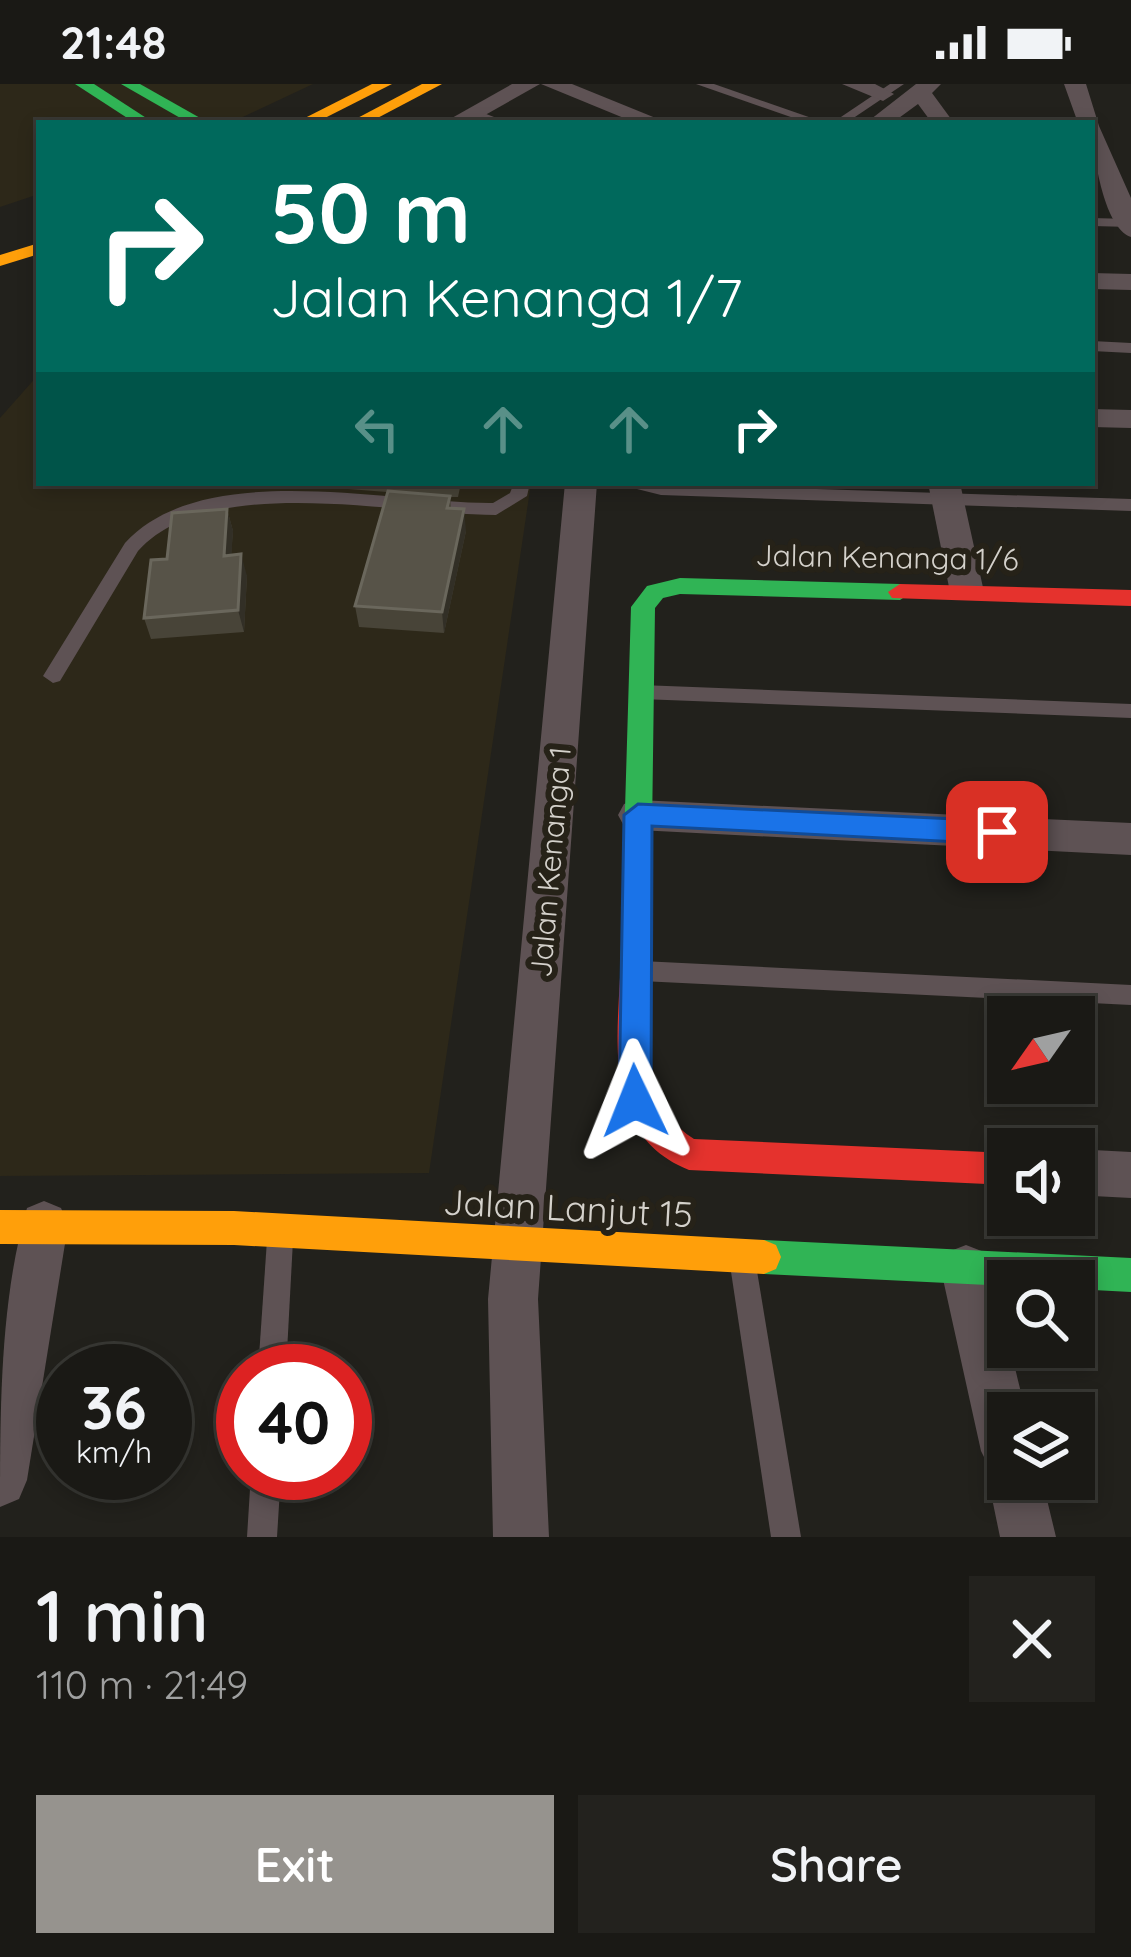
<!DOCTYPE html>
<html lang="en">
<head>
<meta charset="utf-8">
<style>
	body { margin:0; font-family:Quicksand,sans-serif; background:#23221e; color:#f1f3f6; height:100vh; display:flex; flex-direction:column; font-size:45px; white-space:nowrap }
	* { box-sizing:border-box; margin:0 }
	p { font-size:39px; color:#9fa0a0 }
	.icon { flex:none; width:66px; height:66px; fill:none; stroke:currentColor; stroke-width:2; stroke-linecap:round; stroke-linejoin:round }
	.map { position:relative; height:1453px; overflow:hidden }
	.drawer { display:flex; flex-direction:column; background:#1a1915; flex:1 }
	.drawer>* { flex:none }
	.top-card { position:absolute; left:36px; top:36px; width:1059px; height:366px; border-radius:0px; box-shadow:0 6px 18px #0003,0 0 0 3px #383834; background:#00695c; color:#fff; overflow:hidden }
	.needle { width:78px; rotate:236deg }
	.tools { position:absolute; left:987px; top:912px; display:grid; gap:24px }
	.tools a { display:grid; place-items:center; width:108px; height:108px; border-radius:0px; background:#1a1915; box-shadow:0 6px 18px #0003,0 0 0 3px #383834; font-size:60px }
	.speed { position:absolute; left:36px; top:1260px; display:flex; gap:24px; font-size:60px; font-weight:700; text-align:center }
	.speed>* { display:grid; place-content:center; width:156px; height:156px; border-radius:50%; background:#1a1915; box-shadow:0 6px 18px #0003,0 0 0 3px #383834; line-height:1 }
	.speed small { font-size:30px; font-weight:400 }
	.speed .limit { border:18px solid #d22; background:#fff; color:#111 }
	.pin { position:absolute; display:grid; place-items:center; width:102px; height:102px; color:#fff; margin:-51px; border-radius:24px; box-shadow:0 6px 18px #0006 }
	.me { position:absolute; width:132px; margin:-66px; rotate:358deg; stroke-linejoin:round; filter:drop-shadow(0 0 9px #0008) }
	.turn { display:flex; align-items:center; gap:42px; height:252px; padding:0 36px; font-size:54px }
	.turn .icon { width:156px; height:156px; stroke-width:2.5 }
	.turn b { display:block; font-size:84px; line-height:102px }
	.lanes { display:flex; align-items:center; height:114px; padding:0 36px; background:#0003; justify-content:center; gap:60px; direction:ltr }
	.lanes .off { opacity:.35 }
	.round { display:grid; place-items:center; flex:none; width:126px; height:126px; border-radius:0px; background:#23221e }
	.headline { display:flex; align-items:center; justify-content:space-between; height:204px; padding:0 36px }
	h1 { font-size:72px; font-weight:600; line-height:90px }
	.cta { display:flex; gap:24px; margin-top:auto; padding:24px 36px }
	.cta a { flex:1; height:138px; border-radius:0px; background:#96938e; color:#fff; font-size:48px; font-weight:600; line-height:138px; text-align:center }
	.cta a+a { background:#23221e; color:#f1f3f6 }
	.status { display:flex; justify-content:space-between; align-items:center; height:84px; padding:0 60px; background:#1a1915; direction:ltr }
	.status svg { height:33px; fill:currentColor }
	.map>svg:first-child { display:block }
	.built { fill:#2d2819 }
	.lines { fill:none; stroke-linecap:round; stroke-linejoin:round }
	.lane { fill:#5e5254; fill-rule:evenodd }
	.street { fill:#5e5254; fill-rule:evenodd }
	.fast { fill:#30b455; fill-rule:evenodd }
	.slow { fill:#ff9f0a; fill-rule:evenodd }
	.jam { fill:#e5322d; fill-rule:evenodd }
	.wall { fill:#484438 }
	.shaded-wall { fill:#322f26 }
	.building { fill:#575348; stroke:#6a675c; stroke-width:3 }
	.route { fill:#1a73e8; stroke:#114b97; stroke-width:3 }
	.labels { text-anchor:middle; stroke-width:12; stroke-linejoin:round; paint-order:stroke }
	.street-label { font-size:30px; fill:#d4d1cb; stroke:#262218 }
	.near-street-label { font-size:36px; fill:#d4d1cb; stroke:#262218 }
</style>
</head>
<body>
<div class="status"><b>21:48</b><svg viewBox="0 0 49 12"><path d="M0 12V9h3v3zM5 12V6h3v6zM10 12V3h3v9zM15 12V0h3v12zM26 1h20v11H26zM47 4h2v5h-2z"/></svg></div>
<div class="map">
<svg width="1131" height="1453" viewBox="0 0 1131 1453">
	<rect width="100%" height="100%" fill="#22211c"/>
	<g class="built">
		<polygon points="0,0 313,0 230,39 39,39 39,110 0,123"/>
		<polygon points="39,290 39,399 531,399 429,1089 0,1092 0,334"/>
	</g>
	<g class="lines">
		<g class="lane">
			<polygon points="696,0 714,0 826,39 808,39"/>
			<polygon points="890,0 904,0 846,39 832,39"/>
			<polygon points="473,25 502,36 504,39 487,39 469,32 469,26"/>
			<polygon points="1092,134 1129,135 1131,143 1092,142"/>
			<polygon points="1092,257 1131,259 1131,269 1092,267"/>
			<path d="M514,399H530L527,412L496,431C397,431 210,387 138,467L60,597L53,599L43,592L125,459C204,373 388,420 493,419L510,409Z"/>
			<polygon points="627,399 1131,415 1131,427 661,411 629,403"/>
			<polygon points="641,601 1131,620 1131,634 641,615 631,608"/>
			<polygon points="641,877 1131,901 1131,921 641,897 633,894 629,887 633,880"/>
			<polygon points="280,1143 289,1147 293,1156 286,1287 258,1287 267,1156 271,1147"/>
			<polygon points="743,1168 752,1172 756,1181 801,1453 771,1453 730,1181 734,1172"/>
			<polygon points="251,1389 281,1389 277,1453 247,1453"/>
		</g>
		<g class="street">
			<polygon points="512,0 540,0 471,39 443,39"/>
			<polygon points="541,0 572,0 668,39 636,39"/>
			<polygon points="842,0 875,0 894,10 883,17"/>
			<polygon points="916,0 941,0 932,9 954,39 932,39 918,20 892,39 866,39"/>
			<path d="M1064,0H1086L1099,42L1131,114V153C1103,144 1092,65 1092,39H1078Z"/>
			<polygon points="1092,189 1131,190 1131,206 1092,205"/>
			<polygon points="1092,325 1131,326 1131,344 1092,343"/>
			<polygon points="565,399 597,399 538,1215 549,1453 493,1453 488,1215"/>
			<polygon points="928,399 960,399 984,508 979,516 955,516 950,508"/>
			<polygon points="638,716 1131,739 1131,771 638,746 624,742 618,731 624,720"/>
			<polygon points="1074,1065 1131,1068 1131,1114 1074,1111"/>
			<path d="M44,1117L61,1124L68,1141L27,1396L19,1415L0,1423C0,1326 0,1216 27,1124Z"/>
			<polygon points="966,1161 984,1168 991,1186 1026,1329 1008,1329 1008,1395 1042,1395 1056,1453 1000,1453 988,1395 991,1387 981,1367 941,1186 948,1168"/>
		</g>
		<g class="fast">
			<polygon points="75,0 94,0 154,39 135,39"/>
			<polygon points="121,0 140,0 209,39 189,39"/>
			<polygon points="680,494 900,500 912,508 900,516 680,510 663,514 655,524 650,894 646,903 635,907 624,903 620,894 631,523 647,502"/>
			<polygon points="764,1156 1131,1174 1131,1208 1074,1205 1074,1197 1008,1197 1008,1202 764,1190 752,1185 747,1173 752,1161"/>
		</g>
		<g class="slow">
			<polygon points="372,0 392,0 315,39 295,39"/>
			<polygon points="422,0 442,0 368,39 348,39"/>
			<polygon points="39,159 39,170 0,182 0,171"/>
			<polygon points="0,1126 234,1127 764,1156 776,1161 781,1173 776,1185 764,1190 234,1161 0,1160"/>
		</g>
		<g class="jam">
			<polygon points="900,500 1131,506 1131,522 892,514 888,508"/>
			<path d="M635,881L646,885L650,894C647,954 636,1018 694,1055L1008,1069V1101L689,1086C607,1053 616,967 620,894L624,885Z"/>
		</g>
	</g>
	<g class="wall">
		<polygon points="269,399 461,399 458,413 450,413 451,424 466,447 444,549 359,543 355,522 387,408"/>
		<polygon points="227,425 233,447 231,471 247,492 244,548 151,555 144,534 167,475"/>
	</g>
	<g class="shaded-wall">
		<polygon points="227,425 233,447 230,493 224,472"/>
		<polygon points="464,425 466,447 444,549 442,528"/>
		<polygon points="241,470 247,492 244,548 238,526"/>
	</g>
	<g class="building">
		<polygon points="388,407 450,412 447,424 464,425 442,528 355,522"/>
		<polygon points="227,425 224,472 241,470 238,526 144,534 151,476 167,475 172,429"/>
	</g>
	<polygon class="route" points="638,720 997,737 1010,748 997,760 652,742 651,1017 646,1028 635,1032 624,1028 619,1017 624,731"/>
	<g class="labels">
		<g class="street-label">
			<text transform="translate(887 474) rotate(1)" y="10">Jalan Kenanga 1/6</text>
			<text transform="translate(551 778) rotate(-85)" y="10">Jalan Kenanga 1</text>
		</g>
		<g class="near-street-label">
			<text transform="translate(568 1124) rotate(3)" y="13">Jalan Lanjut 15</text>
		</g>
	</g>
</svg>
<div class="tools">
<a><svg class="needle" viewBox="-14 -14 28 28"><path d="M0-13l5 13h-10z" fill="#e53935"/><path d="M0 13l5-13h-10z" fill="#9fa0a0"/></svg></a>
<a><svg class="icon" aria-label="sound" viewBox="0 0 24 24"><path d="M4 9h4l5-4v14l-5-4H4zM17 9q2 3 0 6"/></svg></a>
<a><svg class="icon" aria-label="search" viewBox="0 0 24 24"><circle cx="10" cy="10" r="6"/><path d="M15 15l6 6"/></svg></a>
<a><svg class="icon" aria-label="layers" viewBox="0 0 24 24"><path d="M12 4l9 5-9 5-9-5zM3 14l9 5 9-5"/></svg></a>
</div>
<div class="speed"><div>36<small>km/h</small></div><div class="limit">40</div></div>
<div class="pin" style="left:997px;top:748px;background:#d93025"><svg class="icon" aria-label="arrive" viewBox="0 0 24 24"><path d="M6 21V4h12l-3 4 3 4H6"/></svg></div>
<svg class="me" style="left:635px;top:1017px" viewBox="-20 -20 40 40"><path d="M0-17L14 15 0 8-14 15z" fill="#1a73e8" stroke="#fff" stroke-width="4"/></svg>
<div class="top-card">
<div class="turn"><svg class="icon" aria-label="right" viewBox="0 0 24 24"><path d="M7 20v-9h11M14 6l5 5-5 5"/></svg><div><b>50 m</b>Jalan Kenanga 1/7</div></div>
<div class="lanes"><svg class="icon off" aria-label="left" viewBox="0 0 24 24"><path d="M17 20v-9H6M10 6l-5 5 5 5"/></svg><svg class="icon off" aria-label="ahead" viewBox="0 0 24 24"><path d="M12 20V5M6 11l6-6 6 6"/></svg><svg class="icon off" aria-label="ahead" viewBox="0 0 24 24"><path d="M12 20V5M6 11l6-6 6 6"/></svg><svg class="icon" aria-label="right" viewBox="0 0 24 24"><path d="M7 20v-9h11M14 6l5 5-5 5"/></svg></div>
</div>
</div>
<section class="drawer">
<div class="headline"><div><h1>1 min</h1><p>110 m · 21:49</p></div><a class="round"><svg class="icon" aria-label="close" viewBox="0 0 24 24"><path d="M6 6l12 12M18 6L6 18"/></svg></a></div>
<div class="cta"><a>Exit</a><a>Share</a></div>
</section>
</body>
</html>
